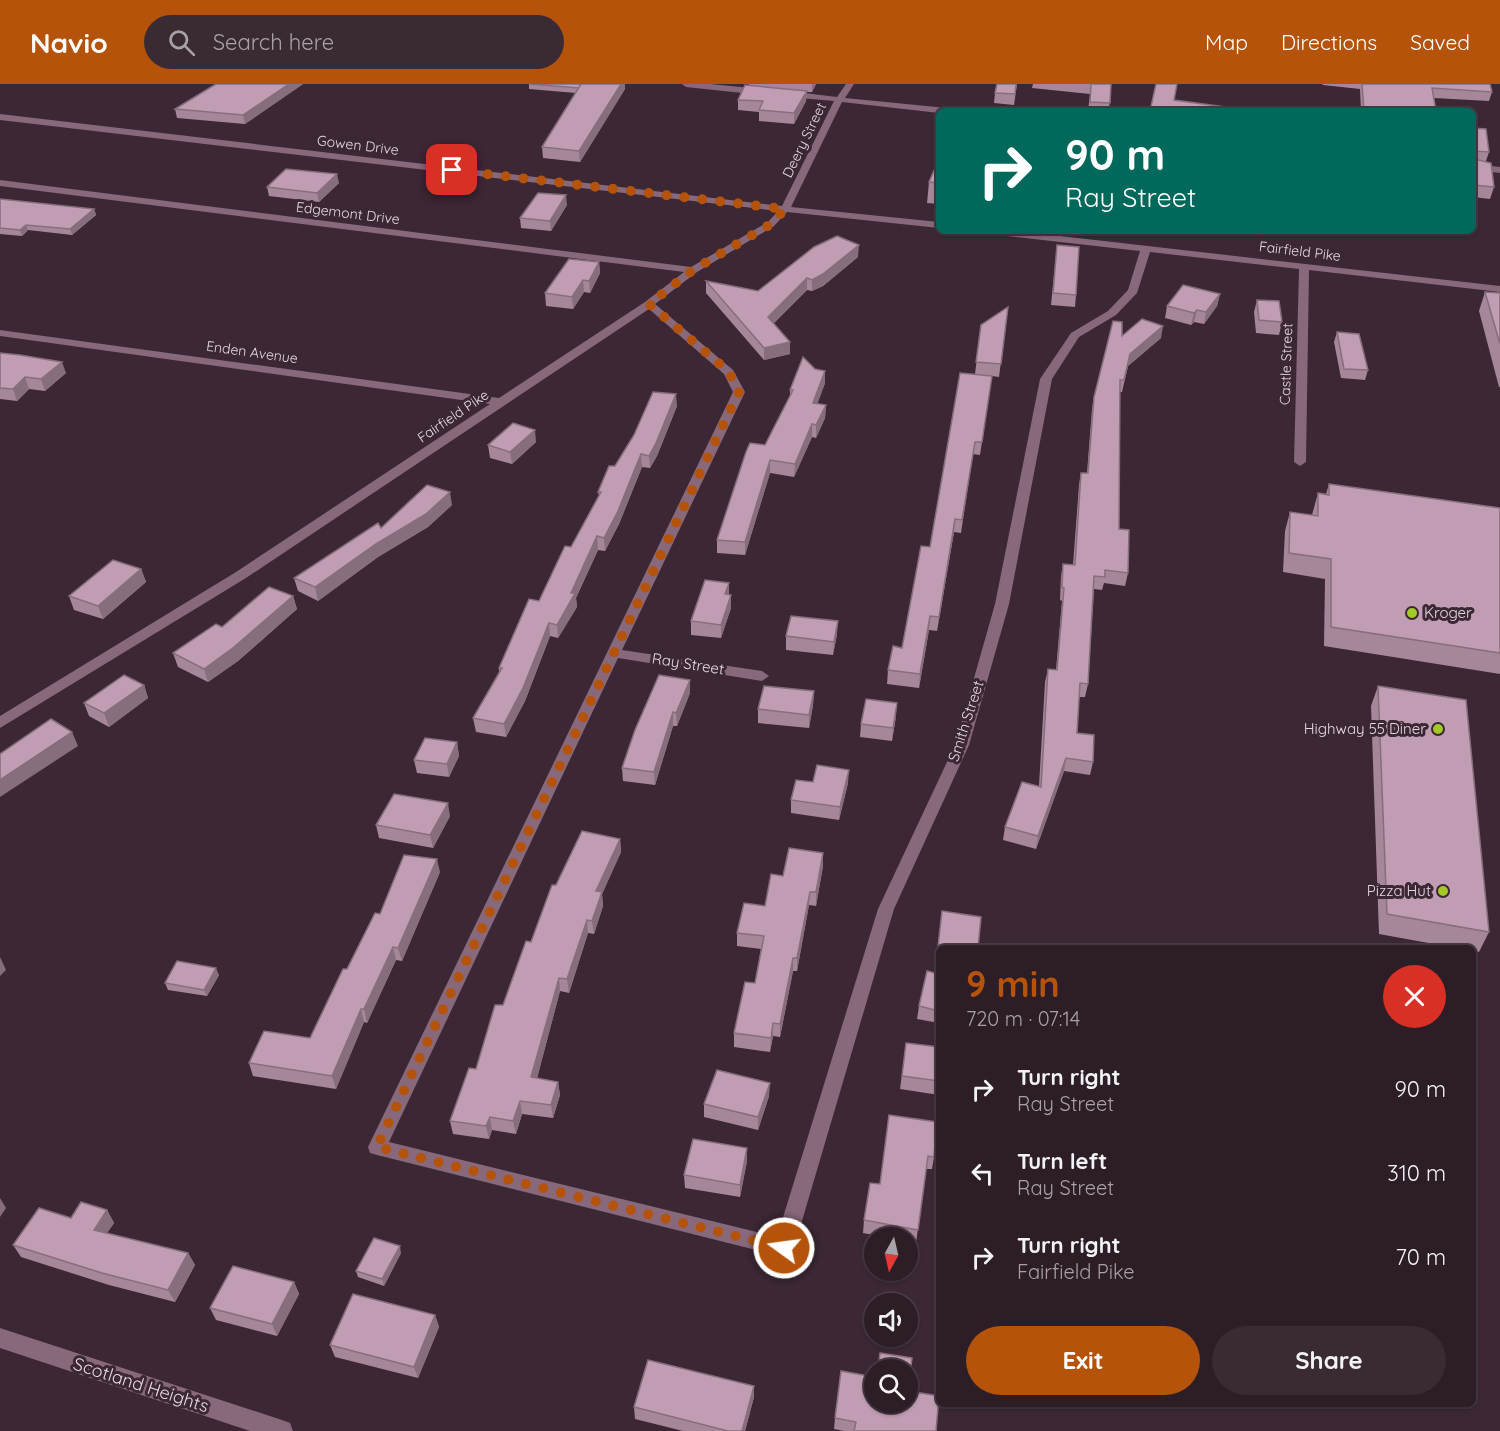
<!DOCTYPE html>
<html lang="en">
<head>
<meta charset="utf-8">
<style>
	body { margin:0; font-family:Quicksand,sans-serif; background:#392a33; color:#f1f3f6; height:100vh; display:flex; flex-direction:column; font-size:22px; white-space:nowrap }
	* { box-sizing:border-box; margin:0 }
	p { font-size:20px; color:#a7a2a7 }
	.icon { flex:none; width:33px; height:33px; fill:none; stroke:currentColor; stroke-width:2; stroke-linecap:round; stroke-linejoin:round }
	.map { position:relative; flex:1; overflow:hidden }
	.panel { position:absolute; left:936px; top:861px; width:540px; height:462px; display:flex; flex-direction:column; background:#2d1d27; border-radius:9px; box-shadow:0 2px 4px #0004,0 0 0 2px #483b44 }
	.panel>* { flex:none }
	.hud { position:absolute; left:936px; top:24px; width:540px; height:126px; border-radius:9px; box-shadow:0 2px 4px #0004,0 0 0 2px #483b44; background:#00695c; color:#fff; overflow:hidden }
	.needle { width:39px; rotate:188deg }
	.tools { position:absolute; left:864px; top:1143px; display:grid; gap:12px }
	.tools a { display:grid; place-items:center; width:54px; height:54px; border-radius:50%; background:#2d1d27; box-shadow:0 2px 4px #0004,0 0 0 2px #483b44; font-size:30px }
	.pin { position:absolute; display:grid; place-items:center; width:51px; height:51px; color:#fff; margin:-26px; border-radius:12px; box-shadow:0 3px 9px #0006 }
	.me { position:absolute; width:66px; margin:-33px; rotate:284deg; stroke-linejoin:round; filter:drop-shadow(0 0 4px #0008) }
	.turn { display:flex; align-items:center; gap:21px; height:126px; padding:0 30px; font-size:27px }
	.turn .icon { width:78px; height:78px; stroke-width:2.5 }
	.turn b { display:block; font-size:42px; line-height:51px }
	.round { display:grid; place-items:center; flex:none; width:63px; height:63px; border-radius:32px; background:#392a33 }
	.summary { display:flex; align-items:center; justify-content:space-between; height:102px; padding:0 30px }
	h1 { font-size:36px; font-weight:700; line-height:45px; color:#b45309 }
	.primary-button { display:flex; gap:12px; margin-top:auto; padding:12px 30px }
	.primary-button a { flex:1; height:69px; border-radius:36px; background:#b45309; color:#fff; font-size:24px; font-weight:700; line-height:69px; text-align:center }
	.primary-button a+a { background:#392a33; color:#f1f3f6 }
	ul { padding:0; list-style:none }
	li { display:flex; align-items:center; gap:18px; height:84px; padding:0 30px }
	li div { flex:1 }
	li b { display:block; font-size:22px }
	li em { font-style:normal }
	header { display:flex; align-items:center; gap:36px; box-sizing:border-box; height:84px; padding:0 30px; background:#b45309; color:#fff }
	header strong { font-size:28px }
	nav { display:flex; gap:33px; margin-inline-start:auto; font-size:21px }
	.search { width:420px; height:54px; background:#392a33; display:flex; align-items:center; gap:15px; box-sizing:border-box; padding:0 21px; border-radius:33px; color:#a7a2a7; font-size:22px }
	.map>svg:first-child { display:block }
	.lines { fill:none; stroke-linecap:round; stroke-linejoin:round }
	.minor { fill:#88687b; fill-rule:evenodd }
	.wall { fill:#a58799 }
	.shaded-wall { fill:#866e7d }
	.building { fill:#c09db2; stroke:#866e7d; stroke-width:1.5 }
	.route { stroke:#b45309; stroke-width:10; stroke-dasharray:0 18 }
	.poi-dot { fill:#a4c825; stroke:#3c2734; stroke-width:2 }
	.labels { text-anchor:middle; stroke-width:6; stroke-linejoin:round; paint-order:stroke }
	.far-street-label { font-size:14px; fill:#e5d7df; stroke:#3c2734 }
	.poi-label { font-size:15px; fill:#e5d7df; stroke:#3c2734; text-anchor:end }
	.street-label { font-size:15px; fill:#e5d7df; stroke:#3c2734 }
	.near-street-label { font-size:18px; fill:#e5d7df; stroke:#3c2734 }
</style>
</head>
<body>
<header>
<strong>Navio</strong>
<div class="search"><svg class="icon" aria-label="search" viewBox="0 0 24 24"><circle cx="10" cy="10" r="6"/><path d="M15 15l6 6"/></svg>Search here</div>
<nav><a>Map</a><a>Directions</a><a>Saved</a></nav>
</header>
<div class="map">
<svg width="1500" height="1347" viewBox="0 0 1500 1347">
	<rect width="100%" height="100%" fill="#3c2734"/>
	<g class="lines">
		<g class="minor">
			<polygon points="682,0 710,0 761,5 765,8 761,11 686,3"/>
			<polygon points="846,0 854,0 845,14 947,24 951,27 939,29 842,18 791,123 939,138 939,144 787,128 774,142 697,188 655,220 733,286 745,308 622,566 762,587 769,592 762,597 618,574 389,1058 777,1153 878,825 955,661 995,520 1040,295 1071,249 1108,227 1128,206 1140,167 989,150 984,147 1015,147 1500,202 1500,208 1309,186 1306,378 1300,382 1294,378 1299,185 1150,168 1137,209 1116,231 1079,253 1052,295 1009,520 969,661 894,825 794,1164 791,1170 784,1173 377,1071 370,1069 368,1063 733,308 724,290 649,225 246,494 0,644 0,632 236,488 490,320 0,252 0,246 499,314 645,218 684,188 0,102 0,96 691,183 768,138 778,127 0,36 0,30 782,122 834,17 788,13 784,10 788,7 837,13"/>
			<polygon points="1473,80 1500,83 1500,89 1473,86"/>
			<polygon points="0,1244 282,1336 290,1339 293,1347 250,1347 0,1264"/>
		</g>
	</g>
	<g class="wall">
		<polygon points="216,0 303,0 245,40 177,34 175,25"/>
		<polygon points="529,0 625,0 625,5 580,78 543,74 542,63 576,9 529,5"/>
		<polygon points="749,0 816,0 812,8 807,8 806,17 794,40 759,37 759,28 738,26 738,16"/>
		<polygon points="1017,0 1014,21 994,19 995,9"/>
		<polygon points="1033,0 1111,0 1109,27 1088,27 1090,10 1032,4"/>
		<polygon points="1322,0 1490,0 1492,8 1489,17 1434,14 1436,27 1361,27 1360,5 1323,1"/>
		<polygon points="1473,44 1489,68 1486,77 1494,103 1490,115 1473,113"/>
		<polygon points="939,75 939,120 927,119 929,98"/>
		<polygon points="339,99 319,118 269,112 267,103"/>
		<polygon points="0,115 94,125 96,131 72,151 28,146 22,152 0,150"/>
		<polygon points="567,121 551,147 521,144 520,134"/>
		<polygon points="1057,161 1076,211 1075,223 1051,221"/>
		<polygon points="858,173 823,202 812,207 807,206 773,240 790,270 764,276 706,209 706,197 758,207"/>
		<polygon points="599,178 600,189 590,209 584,208 573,225 546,222 545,209"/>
		<polygon points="1485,208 1500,209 1500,303 1499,303 1479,227"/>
		<polygon points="1220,210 1217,222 1204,240 1194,238 1191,241 1165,234 1167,222"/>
		<polygon points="1257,216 1282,238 1279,251 1256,249 1254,228"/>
		<polygon points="1008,223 999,293 992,292 980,371 973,370 961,449 954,448 937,547 929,546 919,604 887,600 888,586 902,564 930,463 975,290 981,241"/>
		<polygon points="1337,248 1368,286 1365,296 1341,294 1334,258"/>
		<polygon points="1122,252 1161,254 1128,282 1122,308 1120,308 1119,445 1128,489 1125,502 1104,499 1102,506 1094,505 1088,600 1085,613 1079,613 1077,649 1093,678 1090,691 1064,687 1036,765 1003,756 1005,743 1039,702 1045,598 1048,585 1056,586 1062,517 1060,516 1061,492 1063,480 1073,481 1079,401 1081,389 1087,389 1092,325 1094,313"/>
		<polygon points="0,269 66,289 45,307 29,305 17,317 0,315"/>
		<polygon points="825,299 817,320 826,321 825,334 816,354 812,353 794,393 770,389 745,471 717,469 717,456 790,313 790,306"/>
		<polygon points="677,322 657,372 650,384 642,383 619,440 605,467 598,466 576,514 577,523 558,554 550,552 525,617 506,653 476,648 473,634 499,588 499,584 571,463 599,412 598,408 615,382"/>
		<polygon points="536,358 512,380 490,374 488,361"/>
		<polygon points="1329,400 1500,424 1500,590 1324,562 1325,495 1283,488 1285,447 1290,428 1312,431 1318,409 1326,410"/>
		<polygon points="452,421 428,443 378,473 318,517 298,507 294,494"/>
		<polygon points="141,485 146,498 103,535 74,526 69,512"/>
		<polygon points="293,512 297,525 238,577 208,598 178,583 173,569 222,543"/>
		<polygon points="731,524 721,554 691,551 691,537"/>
		<polygon points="837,550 833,571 786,566 786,552"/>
		<polygon points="690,596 690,609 677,642 673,642 655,701 623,697 622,684"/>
		<polygon points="144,601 148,614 109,643 89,632 84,619"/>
		<polygon points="1378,602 1489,848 1479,868 1473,867 1473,864 1456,864 1379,850 1371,622"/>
		<polygon points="814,607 813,621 809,644 758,639 758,625"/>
		<polygon points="896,632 892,657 860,653 861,640"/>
		<polygon points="457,658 459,672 449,693 417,689 414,676"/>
		<polygon points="813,698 848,699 839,736 791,729 791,716"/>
		<polygon points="450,732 433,764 379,754 376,741"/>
		<polygon points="620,755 621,768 602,810 603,822 594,850 588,849 569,909 560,907 537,994 558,998 560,1011 553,1034 522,1030 516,1050 492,1046 489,1055 453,1050 450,1037 476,985 556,801"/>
		<polygon points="823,769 823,782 816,822 809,821 797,887 793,887 780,953 773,952 770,968 734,963 734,949 755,899 761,865 737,862 737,849 765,822 783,792"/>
		<polygon points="440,788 402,877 396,876 367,939 364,938 336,1005 253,992 249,979 310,954 347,885 380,830"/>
		<polygon points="939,864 939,939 917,935 919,922 935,889"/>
		<polygon points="219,891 207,912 168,906 165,899"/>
		<polygon points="906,959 939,963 939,1011 900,1005"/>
		<polygon points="769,1012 758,1046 704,1033 704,1020"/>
		<polygon points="889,1031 934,1073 932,1085 926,1085 916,1159 908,1157 908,1154 888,1154 863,1149 864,1136 880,1100"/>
		<polygon points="747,1077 740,1113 685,1104 684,1091"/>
		<polygon points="107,1126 114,1139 107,1149 188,1169 195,1181 175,1218 109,1201 21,1173 13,1161 71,1134"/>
		<polygon points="401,1169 384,1202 358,1193 356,1187"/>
		<polygon points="294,1198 299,1210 277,1252 216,1236 210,1224"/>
		<polygon points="435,1231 439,1243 418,1294 335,1273 330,1261"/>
		<polygon points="908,1307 936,1347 844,1347 834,1345 835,1334"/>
		<polygon points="754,1313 745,1347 683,1347 635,1335 634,1323"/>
	</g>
	<g class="shaded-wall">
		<polygon points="289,0 303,0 245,40 243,31"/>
		<polygon points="621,0 625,0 625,5 580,78 579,67"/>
		<polygon points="812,0 816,0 812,8"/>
		<polygon points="807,7 806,17 794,40 794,29"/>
		<polygon points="337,90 339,99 319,118 317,109"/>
		<polygon points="566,111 567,121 551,147 550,137"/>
		<polygon points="94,125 96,131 72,151 70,145"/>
		<polygon points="26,141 28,146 22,152 20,146"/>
		<polygon points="859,161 858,173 823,202 812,207 812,196"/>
		<polygon points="599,178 600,189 590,209 589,197"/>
		<polygon points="807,194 807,206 768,245 768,233"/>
		<polygon points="583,196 584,208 573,225 572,213"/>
		<polygon points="1220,210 1217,222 1204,240 1206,228"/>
		<polygon points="1197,226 1194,238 1191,241 1194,229"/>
		<polygon points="1163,242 1161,254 1128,282 1122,308 1130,270"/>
		<polygon points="790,258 790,270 764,276 764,264"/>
		<polygon points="62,278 66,289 45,307 41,295"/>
		<polygon points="825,287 825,299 813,332 813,319"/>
		<polygon points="25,293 29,305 17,317 13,305"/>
		<polygon points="676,310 677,322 657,372 650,384 649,372"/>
		<polygon points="826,321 825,334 816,354 816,341"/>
		<polygon points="812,340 812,353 794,393 795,380"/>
		<polygon points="535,346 536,358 512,380 510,368"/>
		<polygon points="641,370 642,383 619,440 605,467 604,454"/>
		<polygon points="770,376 770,389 745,471 745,458"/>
		<polygon points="450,408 452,421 428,443 378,473 318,517 315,503"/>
		<polygon points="955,435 954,448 937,547 939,533"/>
		<polygon points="597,452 598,466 576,514 577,523 558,554 557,541"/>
		<polygon points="141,485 146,498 103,535 98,522"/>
		<polygon points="729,499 729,512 725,510"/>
		<polygon points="731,511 731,524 721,554 721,541"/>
		<polygon points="293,512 297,525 238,577 208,598 204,585"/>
		<polygon points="930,532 929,546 919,604 920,590"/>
		<polygon points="838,537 837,550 833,571 834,558"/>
		<polygon points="549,539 550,552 525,617 506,653 504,640"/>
		<polygon points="690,596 690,609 677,642 676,629"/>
		<polygon points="144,601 148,614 109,643 104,629"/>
		<polygon points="814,607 813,621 809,644 809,631"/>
		<polygon points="897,619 896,632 892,657 893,644"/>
		<polygon points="673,628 673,642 655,701 654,688"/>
		<polygon points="72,648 78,662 0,713 0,696"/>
		<polygon points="457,658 459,672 449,693 447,680"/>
		<polygon points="1066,674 1064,687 1036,765 1038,752"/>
		<polygon points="849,686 848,699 839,736 840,723"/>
		<polygon points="448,719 450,732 433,764 430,751"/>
		<polygon points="620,755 621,768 602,810 603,822 594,850 592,837 596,807"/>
		<polygon points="823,769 823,782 816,822 816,808"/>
		<polygon points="437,775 440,788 402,877 398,864"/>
		<polygon points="810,808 809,821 797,887 797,874"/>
		<polygon points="587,836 588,849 569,909 567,895"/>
		<polygon points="393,863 396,876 367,939 364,925"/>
		<polygon points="0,873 6,886 0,892"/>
		<polygon points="793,874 793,887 780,953 780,940"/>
		<polygon points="216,884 219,891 207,912 204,906"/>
		<polygon points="559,894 560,907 534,1006 531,993"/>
		<polygon points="361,925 364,938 336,1005 332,992"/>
		<polygon points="773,939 773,952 770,968 771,954"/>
		<polygon points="558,998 560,1011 553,1034 551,1021"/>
		<polygon points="770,999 769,1012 758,1046 758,1033"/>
		<polygon points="520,1017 522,1030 516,1050 513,1037"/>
		<polygon points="490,1033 492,1046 489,1055 486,1042"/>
		<polygon points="747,1064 747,1077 740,1113 740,1101"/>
		<polygon points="0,1114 6,1124 0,1133"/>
		<polygon points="107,1126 114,1139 101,1158 94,1146"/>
		<polygon points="400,1162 401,1169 384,1202 382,1195"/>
		<polygon points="188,1169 195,1181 175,1218 168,1206"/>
		<polygon points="294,1198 299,1210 277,1252 272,1240"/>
		<polygon points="435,1231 439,1243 418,1294 414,1283"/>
		<polygon points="754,1302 754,1313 745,1347 742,1347"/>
	</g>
	<g class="building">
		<polygon points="216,0 289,0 243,31 175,25"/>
		<polygon points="530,0 581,0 579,4"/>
		<polygon points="581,0 621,0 579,67 542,63"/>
		<polygon points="997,0 1016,0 1015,10 995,9"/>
		<polygon points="1091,0 1111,0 1110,19 1090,18"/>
		<polygon points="1156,0 1177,0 1174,16 1225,23 1224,27 1150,27"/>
		<polygon points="1362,0 1490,0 1492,8 1432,4 1436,27 1364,27"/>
		<polygon points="745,1 807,7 794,29 759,26 763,17 738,16"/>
		<polygon points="1473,44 1486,45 1489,68 1475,67 1474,75 1491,79 1494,103 1473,101"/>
		<polygon points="939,75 939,99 929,98"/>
		<polygon points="286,85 337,90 317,109 267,103"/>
		<polygon points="538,109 566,111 550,137 520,134"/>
		<polygon points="0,115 94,125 70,145 26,141 20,146 0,144"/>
		<polygon points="837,152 859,161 823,190 812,196 807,194 768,233 790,258 764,264 706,197 758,207 814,163"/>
		<polygon points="1057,161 1079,163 1076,211 1053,209"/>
		<polygon points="569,175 599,178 589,197 583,196 572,213 545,209"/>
		<polygon points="1183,201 1220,210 1206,228 1197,226 1194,229 1167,222"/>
		<polygon points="1485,208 1500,209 1500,260"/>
		<polygon points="1257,216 1279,217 1282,238 1259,236"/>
		<polygon points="1008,223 1001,280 976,278 981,241"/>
		<polygon points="1142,235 1163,242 1130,270 1124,296 1120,296 1119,445 1129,446 1128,489 1105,486 1105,493 1094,492 1088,600 1080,599 1077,649 1094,651 1093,678 1066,674 1038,752 1005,743 1022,698 1041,703 1048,585 1057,586 1064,504 1062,503 1063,480 1075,481 1081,389 1088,389 1094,313 1113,237 1122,238 1122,252"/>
		<polygon points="1337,248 1359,250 1368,286 1344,285"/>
		<polygon points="0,269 20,271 62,278 41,295 25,293 13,305 0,304"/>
		<polygon points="803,273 815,285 825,287 813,319 826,321 816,341 812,340 795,380 770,376 745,458 717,456 746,368 750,359 765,361 793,306 790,306"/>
		<polygon points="960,289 992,292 982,358 975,358 962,436 955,435 939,533 930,532 920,590 888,586 893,562 902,564 921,462 930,463"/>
		<polygon points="653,308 676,310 656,359 649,372 641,370 618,427 604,454 597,452 571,509 575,509 557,541 549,539 523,604 504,640 473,634 502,584 499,584 529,515 539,517 565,462 571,463 601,408 598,408 609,382 615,382 634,351"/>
		<polygon points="513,339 535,346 510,368 488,361"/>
		<polygon points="1329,400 1500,424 1500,569 1331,543 1331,475 1289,469 1290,428 1318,432 1318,409 1329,411"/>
		<polygon points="427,401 450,408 426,430 376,460 315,503 294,494 378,439 381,444"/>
		<polygon points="113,476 141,485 98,522 69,512"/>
		<polygon points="705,496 729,499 725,510 731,511 721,541 691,537"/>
		<polygon points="269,503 293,512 234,563 204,585 173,569 216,540 222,543"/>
		<polygon points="791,532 838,537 834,558 786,552"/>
		<polygon points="124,591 144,601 104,629 84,619"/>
		<polygon points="659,591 690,596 676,629 673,628 654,688 622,684 635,646"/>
		<polygon points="764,602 814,607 809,631 758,625"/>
		<polygon points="1378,602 1466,616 1489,848 1387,830"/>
		<polygon points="866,615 897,619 893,644 861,640"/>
		<polygon points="51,635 72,648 0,696 0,670"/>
		<polygon points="425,654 457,658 447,680 414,676"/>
		<polygon points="817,681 849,686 840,723 791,716 796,696 813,698"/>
		<polygon points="394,710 448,719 430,751 376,741"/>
		<polygon points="582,747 620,755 596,807 602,808 592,837 587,836 567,895 559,894 531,993 558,998 551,1021 520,1017 513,1037 490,1033 486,1042 450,1037 469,984 476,985 495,921 503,921 526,857 531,858 552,801 556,801"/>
		<polygon points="789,764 823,769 816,808 810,808 797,874 793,874 780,940 773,939 771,954 734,949 745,898 755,899 764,852 737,849 744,819 765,822 771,790 783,792"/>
		<polygon points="404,771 437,775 398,864 393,863 364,925 361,925 332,992 249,979 264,947 310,954 343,885 347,885 375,829 380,830"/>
		<polygon points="942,827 981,833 978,864 939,864 939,927 919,922 927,887 935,889"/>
		<polygon points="177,877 216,884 204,906 165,899"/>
		<polygon points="906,959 939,963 939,997 902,992"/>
		<polygon points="717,986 770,999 758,1033 704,1020"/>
		<polygon points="889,1031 937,1038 934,1073 928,1072 918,1146 864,1136 870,1099 880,1100"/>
		<polygon points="693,1055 747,1064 740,1101 684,1091"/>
		<polygon points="81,1118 107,1126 94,1146 188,1169 168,1206 102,1189 13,1161 39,1124 71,1134"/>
		<polygon points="374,1154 400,1162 382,1195 356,1187"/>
		<polygon points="233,1182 294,1198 272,1240 210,1224"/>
		<polygon points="353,1210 435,1231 414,1283 330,1261"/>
		<polygon points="880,1269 912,1274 908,1307 939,1312 936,1347 854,1347 856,1338 835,1334 841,1287 874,1293 874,1318 908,1318 908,1286 878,1286"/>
		<polygon points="648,1276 754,1302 742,1347 728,1347 634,1323"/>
	</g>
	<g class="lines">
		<polyline class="route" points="452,86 785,125 771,140 693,186 649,220 729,288 739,308 377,1063 784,1164"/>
	</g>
	<g class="poi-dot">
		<circle cx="1412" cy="529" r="6"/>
		<circle cx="1438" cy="645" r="6"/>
		<circle cx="1443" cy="807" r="6"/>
	</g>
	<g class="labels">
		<g class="far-street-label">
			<text transform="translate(804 56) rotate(-64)" y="5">Deery Street</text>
			<text transform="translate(358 61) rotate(7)" y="5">Gowen Drive</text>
			<text transform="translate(348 129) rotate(7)" y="5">Edgemont Drive</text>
			<text transform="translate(1300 167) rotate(7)" y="5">Fairfield Pike</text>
			<text transform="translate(252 268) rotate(8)" y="5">Enden Avenue</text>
			<text transform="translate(1286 280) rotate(-88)" y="5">Castle Street</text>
			<text transform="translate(453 332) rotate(-34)" y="5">Fairfield Pike</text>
		</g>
		<g class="poi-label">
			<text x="1424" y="534" text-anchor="start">Kroger</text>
			<text x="1426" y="650">Highway 55 Diner</text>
			<text x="1431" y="812">Pizza Hut</text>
		</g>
		<g class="street-label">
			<text transform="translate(688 580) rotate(9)" y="5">Ray Street</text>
			<text transform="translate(966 637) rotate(-72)" y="5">Smith Street</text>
		</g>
		<g class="near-street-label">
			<text transform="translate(141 1301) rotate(18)" y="6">Scotland Heights</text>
		</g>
	</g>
</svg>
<div class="tools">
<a><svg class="needle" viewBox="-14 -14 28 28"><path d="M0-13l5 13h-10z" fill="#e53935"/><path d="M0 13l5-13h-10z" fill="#a7a2a7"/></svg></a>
<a><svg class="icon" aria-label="sound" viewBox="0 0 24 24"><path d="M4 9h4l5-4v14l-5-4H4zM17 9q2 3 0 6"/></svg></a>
<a><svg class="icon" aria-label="search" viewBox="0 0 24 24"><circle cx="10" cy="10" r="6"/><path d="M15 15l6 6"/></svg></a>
</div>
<div class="pin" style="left:452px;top:86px;background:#d93025"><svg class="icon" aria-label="arrive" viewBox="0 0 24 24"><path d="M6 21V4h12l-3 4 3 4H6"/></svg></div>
<svg class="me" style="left:784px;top:1164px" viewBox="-20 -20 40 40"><circle r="17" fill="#b45309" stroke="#fff" stroke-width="3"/><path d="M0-11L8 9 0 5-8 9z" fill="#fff"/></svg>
<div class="hud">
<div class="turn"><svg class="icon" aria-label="right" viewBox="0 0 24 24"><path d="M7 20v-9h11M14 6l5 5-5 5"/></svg><div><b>90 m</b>Ray Street</div></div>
</div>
<section class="panel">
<div class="summary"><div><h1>9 min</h1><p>720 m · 07:14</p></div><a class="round" style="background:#d93025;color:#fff"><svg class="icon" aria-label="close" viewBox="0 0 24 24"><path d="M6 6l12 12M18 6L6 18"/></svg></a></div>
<ul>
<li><svg class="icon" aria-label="right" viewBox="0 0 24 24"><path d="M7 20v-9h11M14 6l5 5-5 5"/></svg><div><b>Turn right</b><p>Ray Street</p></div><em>90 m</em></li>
<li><svg class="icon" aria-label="left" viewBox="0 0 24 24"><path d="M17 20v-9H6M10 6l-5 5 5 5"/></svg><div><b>Turn left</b><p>Ray Street</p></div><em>310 m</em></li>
<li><svg class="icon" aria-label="right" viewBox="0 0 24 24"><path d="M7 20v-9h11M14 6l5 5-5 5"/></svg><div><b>Turn right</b><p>Fairfield Pike</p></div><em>70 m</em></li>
</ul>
<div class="primary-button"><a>Exit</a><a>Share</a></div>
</section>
</div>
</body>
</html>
